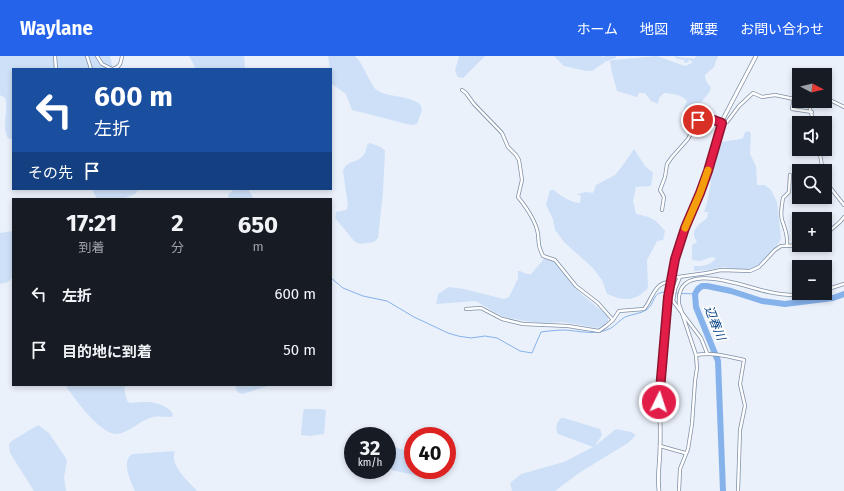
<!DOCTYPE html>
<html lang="ja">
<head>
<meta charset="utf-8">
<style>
	body { margin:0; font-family:"Fira Sans","Noto Sans JP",sans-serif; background:#242831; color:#f1f3f6; height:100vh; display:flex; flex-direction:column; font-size:15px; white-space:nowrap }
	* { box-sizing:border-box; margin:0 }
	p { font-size:13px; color:#9ea1a6 }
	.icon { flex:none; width:22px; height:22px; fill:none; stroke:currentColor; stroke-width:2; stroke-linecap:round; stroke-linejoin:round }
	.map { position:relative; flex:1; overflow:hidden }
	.details { position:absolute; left:12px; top:142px; width:320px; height:188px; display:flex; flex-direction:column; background:#171b24; border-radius:0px; box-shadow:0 2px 6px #0003 }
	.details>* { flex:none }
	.hud { position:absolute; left:12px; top:12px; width:320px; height:122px; border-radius:0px; box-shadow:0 2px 6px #0003; background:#1a4fa0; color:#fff; overflow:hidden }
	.needle { width:26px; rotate:97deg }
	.buttons { position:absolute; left:792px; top:12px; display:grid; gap:8px }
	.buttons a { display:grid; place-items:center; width:40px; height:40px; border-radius:0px; background:#171b24; box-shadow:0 2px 6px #0003; font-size:20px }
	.speed { position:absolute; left:344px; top:371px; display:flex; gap:8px; font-size:20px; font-weight:700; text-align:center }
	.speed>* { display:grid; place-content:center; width:52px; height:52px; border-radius:50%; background:#171b24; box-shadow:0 2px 6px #0003; line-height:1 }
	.speed small { font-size:10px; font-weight:400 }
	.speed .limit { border:6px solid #d22; background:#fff; color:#111 }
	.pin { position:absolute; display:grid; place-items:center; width:34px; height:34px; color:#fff; margin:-17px; border:2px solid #fff; border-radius:50%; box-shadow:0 1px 4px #0007 }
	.me { position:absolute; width:44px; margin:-22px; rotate:4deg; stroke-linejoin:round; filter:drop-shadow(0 0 3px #0008) }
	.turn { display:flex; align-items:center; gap:14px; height:84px; padding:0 16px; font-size:18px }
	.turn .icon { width:52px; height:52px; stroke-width:2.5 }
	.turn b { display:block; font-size:28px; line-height:34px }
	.then { display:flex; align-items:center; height:38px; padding:0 16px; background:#0003; gap:8px; font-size:15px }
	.eta { display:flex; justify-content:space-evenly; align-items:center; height:68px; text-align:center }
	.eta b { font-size:24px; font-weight:700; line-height:28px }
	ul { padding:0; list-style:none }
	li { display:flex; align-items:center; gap:12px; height:56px; padding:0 16px }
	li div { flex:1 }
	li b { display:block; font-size:15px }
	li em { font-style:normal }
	header { display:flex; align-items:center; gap:24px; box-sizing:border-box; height:56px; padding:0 20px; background:#2563eb; color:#fff }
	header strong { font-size:19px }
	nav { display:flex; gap:22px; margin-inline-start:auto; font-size:14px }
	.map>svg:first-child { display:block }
	.green { fill:#cee0f8 }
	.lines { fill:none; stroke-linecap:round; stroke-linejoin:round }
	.stream { stroke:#86b2ec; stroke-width:1 }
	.river { stroke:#86b2ec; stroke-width:6 }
	.minor-casing { stroke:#7e8fa5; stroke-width:4 }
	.tertiary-casing { stroke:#7e8fa5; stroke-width:4.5 }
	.minor { stroke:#fff; stroke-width:2.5 }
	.tertiary { stroke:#fff; stroke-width:3 }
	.route-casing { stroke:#92132f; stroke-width:10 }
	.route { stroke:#e11d48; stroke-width:7 }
	.slow { stroke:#f59e0b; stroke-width:7 }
	.labels { text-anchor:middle; stroke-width:3.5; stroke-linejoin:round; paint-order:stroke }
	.water-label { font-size:12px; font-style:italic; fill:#003f83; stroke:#fff }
</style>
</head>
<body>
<header>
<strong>Waylane</strong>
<nav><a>ホーム</a><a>地図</a><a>概要</a><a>お問い合わせ</a></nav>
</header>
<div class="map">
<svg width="844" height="435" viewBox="0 0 844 435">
	<rect width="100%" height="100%" fill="#eaf1fb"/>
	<g class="green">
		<path d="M0,0H110L113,13H13V84L8,82C1,70 9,54 5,42L0,39Z"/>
		<polygon points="189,0 244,0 245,13 196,13"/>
		<path d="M328,0H355C364,8 370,30 378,35C391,42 408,39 420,48L422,54L417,68L413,69L407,68L352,54L346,38L332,28Z"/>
		<polygon points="459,0 485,0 463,22 458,21 455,15"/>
		<polygon points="554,0 603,0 601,2 605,0 616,0 616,2 605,6 592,15 586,15 564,10"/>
		<path d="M657,0L685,10L692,7V5L688,4V5L689,6L684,7V4L677,3L674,0L686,2H693L694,3L696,0H718L714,11L705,19C705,24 707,27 711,31C709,41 703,41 700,49L695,50L689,58L684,57V52L687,45C682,38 672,38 664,37L659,42L658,48L651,45L645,37H639L637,41L617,35L612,17L610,5L613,4Z"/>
		<path d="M749,75L751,78L750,98L756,110L757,129H765L771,134L777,146L781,183L775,193L756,211L748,214L723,211L709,214L694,215V210C704,210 709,210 716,202L712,201L700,205L692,204V189L697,186C689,175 698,169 707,162L708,156H704L707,147L711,126L709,121L716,94L719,87C727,84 736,85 743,82L745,76Z"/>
		<path d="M370,87L381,91L385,95L383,136L378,182L374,186L360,188L355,186L335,162L336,156L346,154L348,150L343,115C348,100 364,111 367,89Z"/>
		<path d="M634,93L645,110L653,117L651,130L636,131L633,145L636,158C652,161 655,163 665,175L663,184L657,185L647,204L648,232C635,246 624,245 607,238L602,224L592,211L565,187L555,174L553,163L546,149L550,134H554C561,140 570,146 580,147L581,140L577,138L586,136L593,137L596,129L615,119L623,109Z"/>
		<path d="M92,133H139C133,145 109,143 97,143Z"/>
		<polygon points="234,133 248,133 254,143 229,143 228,139"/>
		<polygon points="13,175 12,222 8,226 0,228 0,177"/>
		<polygon points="548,202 556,206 580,237 608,260 608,266 605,269 597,272 563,266 541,267 525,265 504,261 494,256 476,245 436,248 438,238 449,231 464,233 504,243 509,241 518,222 518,215 520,215 527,218 531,218 544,203"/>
		<path d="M66,329H126L124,332L127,345L130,347C144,346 155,344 167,352C171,355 172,355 173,359L171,361C165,361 158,360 153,361C141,364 133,373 122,377C104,385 76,344 67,332Z"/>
		<polygon points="235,329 271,329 242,338 237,336"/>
		<polygon points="304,353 321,353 326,354 324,378 310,380 301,379 303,357"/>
		<path d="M561,362H564L600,373L602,379L595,390L616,373L631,376L635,378V380L628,387L579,417L555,435H512L510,427L521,418L564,406L593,391L558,378C555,374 556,366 561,362Z"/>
		<polygon points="38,369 49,377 67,404 64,421 66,435 34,435 10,397 9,388 13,384"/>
		<path d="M387,391C396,392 406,393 413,398V414H423V419L419,420L387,413Z"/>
		<path d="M175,395C169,409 188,425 197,435H135C131,426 120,404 133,398Z"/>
	</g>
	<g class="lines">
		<g class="stream">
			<path d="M331,222L343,232L363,240L387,245L414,261L448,277L458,280L471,282L485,280L497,282L520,295L532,297L541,276C549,275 557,274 565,274C580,275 597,280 611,272C616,269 620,264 625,261C632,258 640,258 646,254C656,248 651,235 667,236"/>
			<polyline points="671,237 695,238"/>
		</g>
		<polyline class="river" points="723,435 718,305 696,251 695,238 698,233 702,230 707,230 731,235 762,245 785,248 833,242 844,238"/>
		<defs>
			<g id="minor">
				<polyline points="55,0 56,13"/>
				<polyline points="87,0 91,13"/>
				<polyline points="97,0 102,8 112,13"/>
				<path d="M113,13C120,11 121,7 122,0"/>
				<path d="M462,34L466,37L474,48L502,77L508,91L516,99L519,104L522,124L518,141C526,151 536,165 538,178C539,189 538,189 543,200L555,204L576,230L598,247L613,264"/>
				<polyline points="794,43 792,53 812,56"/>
				<polyline points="825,44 830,44 844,51"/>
				<polyline points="805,45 816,45"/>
				<polyline points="808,46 814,67"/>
				<polyline points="819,93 823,115"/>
				<polyline points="825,125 844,149"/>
				<polyline points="662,154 664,141 660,134 665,121 667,108 672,101 688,83 697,65 702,63 711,63 722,67 727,66 739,50 753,37 762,41 775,39 799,44"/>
				<path d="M825,181C830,172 839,169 844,161"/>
				<path d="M787,189C788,179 785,173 782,164C780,157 782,149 783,142L789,136L790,119"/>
				<polyline points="680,221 675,233 673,245 701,282 707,297"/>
				<polyline points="671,222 707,217 721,214 750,215 759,211 775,194 781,190 810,189"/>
				<polyline points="825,234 844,228"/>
				<path d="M466,253L481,252L502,263L523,268L568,270L599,275L606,270L613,264L619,255L644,253C652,244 654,226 670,226"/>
				<path d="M696,299C712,296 727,300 744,304L740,328L745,350L740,374L738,435"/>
				<polyline points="660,390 685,397"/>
				<path d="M679,435L680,413L688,393L692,368L695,325L697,312L696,299L679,248C675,201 747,232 769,236C783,239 799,240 812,237"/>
			</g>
			<path id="tertiary" d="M659,435C657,419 660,407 660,391C661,371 659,351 660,331L668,241L675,203L685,172L700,137L708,115L722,65L756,0"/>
		</defs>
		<use href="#minor" class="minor-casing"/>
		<use href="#tertiary" class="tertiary-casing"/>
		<use href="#minor" class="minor"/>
		<use href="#tertiary" class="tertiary"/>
	</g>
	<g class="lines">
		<defs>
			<polyline id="route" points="659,346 668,241 675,203 685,172 700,137 708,115 722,67 711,63 698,64"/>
		</defs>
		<use href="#route" class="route-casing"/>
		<use href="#route" class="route"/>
		<polyline class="slow" points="685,172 700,137 708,114"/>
	</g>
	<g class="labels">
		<g class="water-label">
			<text transform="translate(715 267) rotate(68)" y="4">辺春川</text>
		</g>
	</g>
</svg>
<div class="buttons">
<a><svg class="needle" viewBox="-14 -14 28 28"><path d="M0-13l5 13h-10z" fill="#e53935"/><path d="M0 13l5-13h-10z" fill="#9ea1a6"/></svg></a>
<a><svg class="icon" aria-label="sound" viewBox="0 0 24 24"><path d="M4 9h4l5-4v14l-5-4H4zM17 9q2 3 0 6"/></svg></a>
<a><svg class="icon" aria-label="search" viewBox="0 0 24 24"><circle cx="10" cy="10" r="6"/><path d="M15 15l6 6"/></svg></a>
<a>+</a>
<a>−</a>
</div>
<div class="speed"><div>32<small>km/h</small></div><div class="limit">40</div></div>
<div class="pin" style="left:698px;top:64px;background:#d93025"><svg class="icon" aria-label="arrive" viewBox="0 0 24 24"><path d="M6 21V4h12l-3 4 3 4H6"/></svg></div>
<svg class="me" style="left:659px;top:346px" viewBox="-20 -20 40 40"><circle r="17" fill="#e11d48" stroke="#fff" stroke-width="3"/><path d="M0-11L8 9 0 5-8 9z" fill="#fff"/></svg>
<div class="hud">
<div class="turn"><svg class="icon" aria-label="left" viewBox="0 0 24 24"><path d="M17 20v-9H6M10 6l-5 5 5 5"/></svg><div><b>600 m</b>左折</div></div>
<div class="then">その先<svg class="icon" aria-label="arrive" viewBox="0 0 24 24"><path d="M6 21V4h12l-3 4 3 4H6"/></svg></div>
</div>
<section class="details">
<div class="eta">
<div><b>17:21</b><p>到着</p></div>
<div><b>2</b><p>分</p></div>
<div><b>650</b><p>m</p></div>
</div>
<ul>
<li><svg class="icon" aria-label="left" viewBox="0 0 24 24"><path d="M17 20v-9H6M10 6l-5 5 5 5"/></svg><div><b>左折</b></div><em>600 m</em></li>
<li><svg class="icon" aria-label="arrive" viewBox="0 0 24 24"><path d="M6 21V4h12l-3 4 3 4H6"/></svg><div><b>目的地に到着</b></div><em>50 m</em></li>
</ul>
</section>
</div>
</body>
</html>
